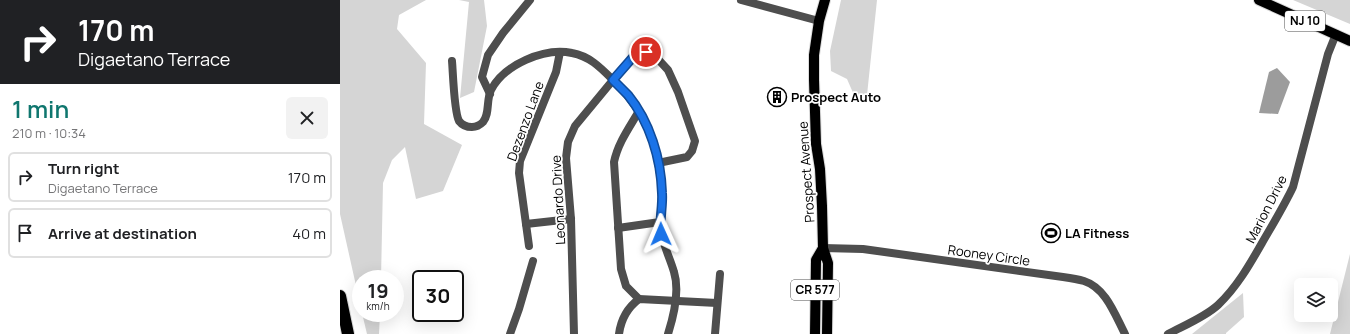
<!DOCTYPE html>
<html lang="en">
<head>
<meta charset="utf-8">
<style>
	body { margin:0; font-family:Manrope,sans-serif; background:#f2f2f2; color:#202124; height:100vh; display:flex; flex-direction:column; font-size:15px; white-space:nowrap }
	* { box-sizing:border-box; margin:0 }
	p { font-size:13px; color:#757577 }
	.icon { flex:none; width:22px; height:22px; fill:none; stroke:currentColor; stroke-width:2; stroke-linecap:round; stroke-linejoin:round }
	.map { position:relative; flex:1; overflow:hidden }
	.side { display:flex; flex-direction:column; background:#fff; width:340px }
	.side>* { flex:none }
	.banner { background:#202124; color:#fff; overflow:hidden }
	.controls { position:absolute; left:954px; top:278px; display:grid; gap:8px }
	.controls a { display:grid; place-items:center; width:44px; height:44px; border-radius:6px; background:#fff; box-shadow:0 4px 16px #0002; font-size:20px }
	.speed { position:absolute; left:12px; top:270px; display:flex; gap:8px; font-size:20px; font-weight:700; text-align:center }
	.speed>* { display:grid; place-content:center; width:52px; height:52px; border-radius:50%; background:#fff; box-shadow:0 4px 16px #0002; line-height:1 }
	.speed small { font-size:10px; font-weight:400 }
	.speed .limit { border:2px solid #111; border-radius:6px; background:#fff; color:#111 }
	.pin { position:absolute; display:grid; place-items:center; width:34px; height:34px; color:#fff; margin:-17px; border:2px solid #fff; border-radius:50%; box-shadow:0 1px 4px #0007 }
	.me { position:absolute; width:44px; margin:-22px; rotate:359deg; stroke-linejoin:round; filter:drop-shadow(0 0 3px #0008) }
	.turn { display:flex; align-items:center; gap:14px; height:84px; padding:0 12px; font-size:18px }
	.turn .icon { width:52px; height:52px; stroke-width:2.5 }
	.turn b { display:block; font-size:28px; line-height:34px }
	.round { display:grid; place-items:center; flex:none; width:42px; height:42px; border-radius:6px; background:#f2f2f2 }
	.head { display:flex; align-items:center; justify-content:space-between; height:68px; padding:0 12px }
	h1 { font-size:24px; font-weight:600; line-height:30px; color:#0f766e }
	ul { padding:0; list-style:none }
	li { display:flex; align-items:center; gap:12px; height:50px; margin:0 8px 6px; padding:0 4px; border:2px solid #e0e0e0; border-radius:6px }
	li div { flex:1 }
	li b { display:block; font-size:15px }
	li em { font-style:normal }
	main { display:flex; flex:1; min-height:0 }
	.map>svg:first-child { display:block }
	.green { fill:#d5d5d5 }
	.water { fill:#9c9c9c }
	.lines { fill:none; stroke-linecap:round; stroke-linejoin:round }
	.primary-casing { stroke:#dbdbdb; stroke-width:12 }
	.motorway-casing { stroke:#dbdbdb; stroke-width:14 }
	.minor { stroke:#4e4e4e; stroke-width:8 }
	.primary { stroke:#000; stroke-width:10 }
	.motorway { stroke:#000; stroke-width:12 }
	.route-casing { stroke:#114b97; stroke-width:10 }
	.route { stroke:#1a73e8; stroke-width:7 }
	.labels { text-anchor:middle; stroke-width:3.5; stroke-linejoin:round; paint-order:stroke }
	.shield { fill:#fff; stroke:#4c4c4c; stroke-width:1 }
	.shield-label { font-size:12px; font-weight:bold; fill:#000 }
	.poi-label { font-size:13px; font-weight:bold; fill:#000; stroke:#fff; text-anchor:start }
	.street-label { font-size:13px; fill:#000; stroke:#fff }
</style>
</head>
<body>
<main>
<section class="side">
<div class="banner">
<div class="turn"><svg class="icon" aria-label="right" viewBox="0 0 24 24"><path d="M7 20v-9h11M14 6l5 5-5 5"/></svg><div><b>170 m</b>Digaetano Terrace</div></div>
</div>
<div class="head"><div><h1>1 min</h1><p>210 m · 10:34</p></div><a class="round"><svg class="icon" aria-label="close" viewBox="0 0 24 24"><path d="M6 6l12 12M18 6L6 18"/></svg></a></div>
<ul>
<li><svg class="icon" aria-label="right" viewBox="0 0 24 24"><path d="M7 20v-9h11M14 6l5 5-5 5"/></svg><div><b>Turn right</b><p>Digaetano Terrace</p></div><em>170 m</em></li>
<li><svg class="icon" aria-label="arrive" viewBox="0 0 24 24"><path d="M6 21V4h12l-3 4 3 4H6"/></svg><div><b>Arrive at destination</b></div><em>40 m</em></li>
</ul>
</section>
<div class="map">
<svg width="1010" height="334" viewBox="0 0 1010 334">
	<rect width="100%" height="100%" fill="#fff"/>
	<g class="green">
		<polygon points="0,0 86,0 59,15 57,29 86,63 84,124 122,145 103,191 76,199 65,147 52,160 43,183 41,279 21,279 21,308 0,214"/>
		<polygon points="119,0 144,0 147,26 134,92 120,98 129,2"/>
		<polygon points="501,0 537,0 527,95 514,95 507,79 491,71 490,51"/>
		<polygon points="953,0 1010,0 1010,24"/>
		<polygon points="1010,254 1010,334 990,334"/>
		<polygon points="903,293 904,317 886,333 886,334 852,334"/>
		<polygon points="22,313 40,313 39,334 27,334"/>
	</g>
	<polygon class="water" points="937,68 950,82 938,114 919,113 929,72"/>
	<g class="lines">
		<defs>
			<g id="primary">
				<polyline points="485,0 479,21 474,55 474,80 476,144 480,169 482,206 483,248 488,263 487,334"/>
				<polyline points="919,0 1010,41"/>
				<polyline points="475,334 476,260 483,248"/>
			</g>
			<polyline id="motorway" points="0,296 8,334"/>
		</defs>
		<use href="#primary" class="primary-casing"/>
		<use href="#motorway" class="motorway-casing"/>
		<g class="minor">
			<polyline points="401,0 479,21"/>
			<path d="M112,61C113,72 114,112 119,121C122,125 127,127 132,127C136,127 140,125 143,122C150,114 146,100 151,90C164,65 204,47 232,53C249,56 260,67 272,79C300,106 315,135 320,174C321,181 322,188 322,195C322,207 319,219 321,231C323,245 330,258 334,272C340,291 334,315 328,334"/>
			<polyline points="150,94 142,77 148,55 163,33 190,0"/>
			<polyline points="186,224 231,219"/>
			<polyline points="278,228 320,222"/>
			<polyline points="189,246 179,173 180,161 216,72 220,52"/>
			<path d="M483,248L523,249L723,277C730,278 737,279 744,281C766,288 775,315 785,334"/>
			<path d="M299,299L286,286L281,269L274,162C278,143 289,128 299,111"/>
			<polyline points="170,334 179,309 193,261"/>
			<polyline points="234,334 231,219 226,158 228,142 235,126 273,80 294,56 306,52 316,57 328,70 338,92 355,141 352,151 347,157 318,163"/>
			<path d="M279,334C281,319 287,308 299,299L377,303"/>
			<polyline points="375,334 380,274"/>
			<path d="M828,334C845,325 865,317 878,305C897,287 910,264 922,243C933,224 944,206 953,187L988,54L996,34"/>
		</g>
		<use href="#primary" class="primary"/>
		<use href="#motorway" class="motorway"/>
	</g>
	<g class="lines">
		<defs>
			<path id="route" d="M306,52L294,56L273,80C278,85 283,90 288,95C310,122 321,159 322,193C323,207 319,220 321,234"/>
		</defs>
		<use href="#route" class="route-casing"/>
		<use href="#route" class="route"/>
	</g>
	<defs>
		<symbol id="building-ring" viewBox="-11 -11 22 22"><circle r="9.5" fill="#fff" stroke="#000" stroke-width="1.5"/><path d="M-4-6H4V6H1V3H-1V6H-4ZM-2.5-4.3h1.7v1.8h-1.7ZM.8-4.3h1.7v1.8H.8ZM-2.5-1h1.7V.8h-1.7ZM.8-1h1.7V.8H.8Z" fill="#000"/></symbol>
		<symbol id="stadium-ring" viewBox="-11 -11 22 22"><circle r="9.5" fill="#fff" stroke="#000" stroke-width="1.5"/><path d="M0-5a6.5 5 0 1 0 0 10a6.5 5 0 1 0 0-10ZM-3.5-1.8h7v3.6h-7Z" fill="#000"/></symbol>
	</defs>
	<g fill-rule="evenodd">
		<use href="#building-ring" x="426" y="86" width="22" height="22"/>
		<use href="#stadium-ring" x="700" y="222" width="22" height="22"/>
	</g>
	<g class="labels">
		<g class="shield">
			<rect x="945" y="11" width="40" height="20" rx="3"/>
			<rect x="451" y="280" width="48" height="20" rx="3"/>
		</g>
		<g class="shield-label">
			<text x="965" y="25">NJ 10</text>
			<text x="475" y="294">CR 577</text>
		</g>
		<g class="poi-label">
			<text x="451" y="102">Prospect Auto</text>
			<text x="725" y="238">LA Fitness</text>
		</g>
		<g class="street-label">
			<text transform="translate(185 121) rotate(-70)" y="5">Dezenzo Lane</text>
			<text transform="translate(466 172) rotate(-94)" y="5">Prospect Avenue</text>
			<text transform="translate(218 200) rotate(-93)" y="5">Leonardo Drive</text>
			<text transform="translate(926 209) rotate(-63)" y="5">Marion Drive</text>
			<text transform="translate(649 255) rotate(8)" y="5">Rooney Circle</text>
		</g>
	</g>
</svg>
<div class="controls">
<a><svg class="icon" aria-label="layers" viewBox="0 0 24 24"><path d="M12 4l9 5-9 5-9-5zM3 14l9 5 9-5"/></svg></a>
</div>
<div class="speed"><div>19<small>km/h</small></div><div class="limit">30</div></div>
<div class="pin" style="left:306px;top:52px;background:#d93025"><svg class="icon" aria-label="arrive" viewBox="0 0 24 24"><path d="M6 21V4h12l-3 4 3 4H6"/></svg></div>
<svg class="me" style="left:321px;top:234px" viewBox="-20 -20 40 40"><path d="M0-17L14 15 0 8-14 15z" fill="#1a73e8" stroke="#fff" stroke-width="4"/></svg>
</div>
</main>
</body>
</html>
